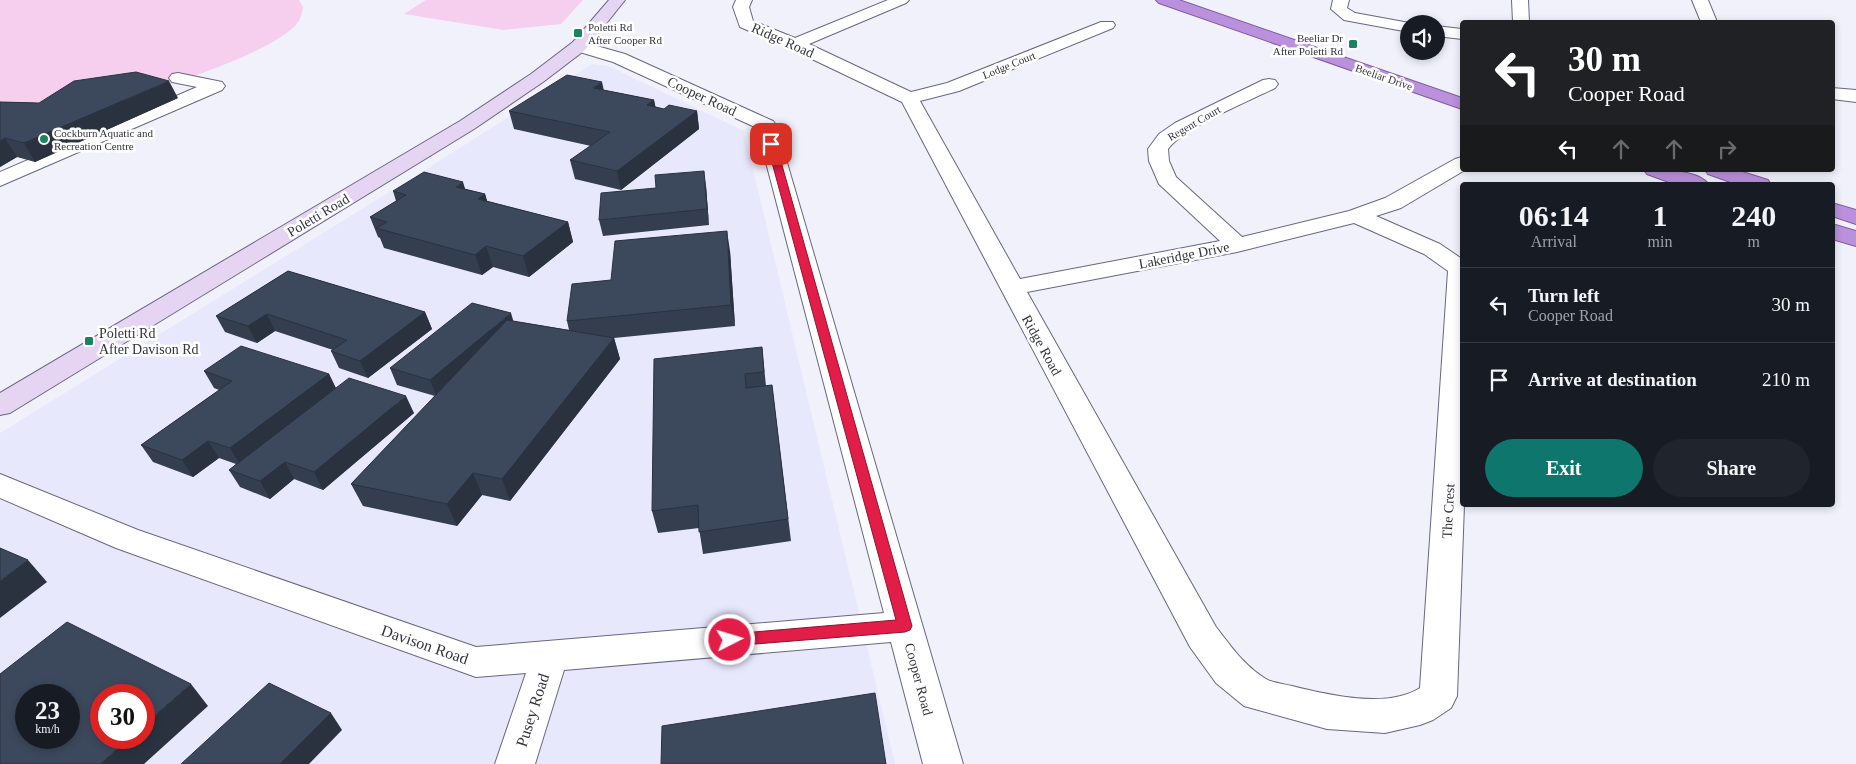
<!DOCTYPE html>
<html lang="en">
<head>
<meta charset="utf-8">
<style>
	body { margin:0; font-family:"Times New Roman",serif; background:#20242c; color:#f1f3f6; height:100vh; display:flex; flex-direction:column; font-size:19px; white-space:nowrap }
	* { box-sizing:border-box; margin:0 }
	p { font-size:16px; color:#9ea1a6 }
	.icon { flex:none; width:28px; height:28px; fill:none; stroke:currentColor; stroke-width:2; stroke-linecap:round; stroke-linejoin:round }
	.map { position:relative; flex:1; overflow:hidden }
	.side { position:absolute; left:1460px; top:182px; width:375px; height:325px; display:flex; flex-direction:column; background:#171b24; border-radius:5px; box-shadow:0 2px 8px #0003 }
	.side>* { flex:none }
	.guide { position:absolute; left:1460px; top:20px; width:375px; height:152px; border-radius:5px; box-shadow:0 2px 8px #0003; background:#202124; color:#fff; overflow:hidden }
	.fabs { position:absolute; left:1400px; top:15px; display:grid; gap:10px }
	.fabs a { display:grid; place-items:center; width:45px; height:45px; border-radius:50%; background:#171b24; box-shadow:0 2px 8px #0003; font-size:25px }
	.speed { position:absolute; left:15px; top:684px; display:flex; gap:10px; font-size:25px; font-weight:700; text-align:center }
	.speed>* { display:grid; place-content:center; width:65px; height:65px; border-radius:50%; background:#171b24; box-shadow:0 2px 8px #0003; line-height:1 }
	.speed small { font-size:12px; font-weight:400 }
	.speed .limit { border:8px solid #d22; background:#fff; color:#111 }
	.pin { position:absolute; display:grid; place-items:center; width:42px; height:42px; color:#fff; margin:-21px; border-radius:10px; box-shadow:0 2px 8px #0006 }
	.me { position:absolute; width:55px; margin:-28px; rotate:85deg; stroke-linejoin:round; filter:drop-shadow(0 0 4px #0008) }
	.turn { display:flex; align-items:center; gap:18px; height:105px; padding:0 25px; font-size:22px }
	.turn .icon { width:65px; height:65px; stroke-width:2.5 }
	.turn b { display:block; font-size:35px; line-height:42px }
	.lanes { display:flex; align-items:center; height:48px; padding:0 25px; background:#0003; justify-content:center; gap:25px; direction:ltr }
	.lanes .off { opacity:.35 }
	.eta { display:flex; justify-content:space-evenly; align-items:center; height:85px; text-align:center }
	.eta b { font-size:30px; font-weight:700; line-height:35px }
	.cta { display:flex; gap:10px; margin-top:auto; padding:10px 25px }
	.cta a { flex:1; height:58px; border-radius:30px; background:#0f766e; color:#fff; font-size:20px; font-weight:700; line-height:58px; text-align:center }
	.cta a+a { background:#20242c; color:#f1f3f6 }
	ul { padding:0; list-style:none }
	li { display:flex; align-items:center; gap:15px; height:75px; padding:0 25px; border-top:1px solid #363941 }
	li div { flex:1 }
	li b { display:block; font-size:19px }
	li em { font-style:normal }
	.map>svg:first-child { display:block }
	.built { fill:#e8e8fd; fill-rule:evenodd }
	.green { fill:#f6ceee }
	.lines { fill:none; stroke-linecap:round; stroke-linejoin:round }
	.minor-casing { stroke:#67677f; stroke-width:2 }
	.secondary-casing { stroke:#67677f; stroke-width:2 }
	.trunk-casing { stroke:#805d9f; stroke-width:2 }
	.minor { fill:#fff; fill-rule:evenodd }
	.secondary { fill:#e6d5f2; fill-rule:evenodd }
	.trunk { fill:#bb90dc; fill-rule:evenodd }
	.wall { fill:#343e4f }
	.shaded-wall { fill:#2a3240 }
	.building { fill:#3c485c; stroke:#2a3240; fill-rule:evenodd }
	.route { fill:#e11d48; stroke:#92132f }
	.poi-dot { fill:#1a8461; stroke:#fff; stroke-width:2 }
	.labels { text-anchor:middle; stroke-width:5; stroke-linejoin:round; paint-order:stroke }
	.far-poi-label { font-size:11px; fill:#33333e; stroke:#fff; text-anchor:start }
	.far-street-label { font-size:11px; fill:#33333e; stroke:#fff }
	.street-label { font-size:14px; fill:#33333e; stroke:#fff }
	.poi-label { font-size:14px; fill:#33333e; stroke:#fff; text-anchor:start }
	.near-street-label { font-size:16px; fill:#33333e; stroke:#fff }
</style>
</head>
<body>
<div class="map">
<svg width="1856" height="764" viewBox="0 0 1856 764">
	<rect width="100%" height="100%" fill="#f1f1fc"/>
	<path class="built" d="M592,64L608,66L744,131L895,764H0V433L428,168ZM26,695H69V738H26ZM101,695H144V738H101Z"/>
	<g class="green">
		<path d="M0,0H299L303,7C302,12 301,18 298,22C281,48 175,85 144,90C96,98 48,102 0,105Z"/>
		<polygon points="426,0 583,0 561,24 504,30 404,14"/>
	</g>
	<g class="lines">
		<defs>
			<g id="minor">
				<path d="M736,0H752L749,7L753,21L795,38L888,0H909L906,3L809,44L911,92L947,83L1101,22H1113L1115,25L1113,28L959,91L920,101L1020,279L1220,241L1159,184L1149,161L1148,149L1159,134L1175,123L1263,80L1269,79L1275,80L1278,84L1275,88C1249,101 1183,128 1168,149L1169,161L1176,177L1242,237L1349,211L1385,198L1455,159L1462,157V170H1465L1401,208L1376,216L1440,244L1462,259L1464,505L1457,696L1451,708L1433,720L1420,725L1385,733L1327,729L1244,706L1216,683L1190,647L902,102L791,49L740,27L733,7ZM1354,223L1424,254L1448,271L1420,688C1387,709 1328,695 1292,686C1284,684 1273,683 1266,679C1244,666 1231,646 1216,627L1027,292L1237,252Z"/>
				<polygon points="1333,0 1349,0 1347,8 1355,13 1415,24 1409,24 1409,32 1344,20 1331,9"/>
				<polygon points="1512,0 1528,0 1529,22 1513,22"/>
				<polygon points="1692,0 1708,0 1717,22 1701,22"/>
				<polygon points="1436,26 1462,29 1462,39 1436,36"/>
				<polygon points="579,41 625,54 773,121 776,125 963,764 923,764 891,642 564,670 535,764 495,764 526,673 476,677 116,548 0,498 0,474 138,530 476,647 884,613 757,128 613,62 573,50 571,46 573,42"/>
				<polygon points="178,73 222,82 225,86 222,90 0,186 0,172 197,87 172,82 169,78 172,74"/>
				<polygon points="1832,88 1856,90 1856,102 1832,99"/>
			</g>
			<polygon id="secondary" points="609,0 625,0 585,50 543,82 474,129 10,413 0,415 0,393 460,121 531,74 573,42"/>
			<g id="trunk">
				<polygon points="1156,0 1179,0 1462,98 1462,109 1159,3"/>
				<path d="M1644,170C1661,170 1698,169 1709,185H1677L1647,174Z"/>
				<polygon points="1705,170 1736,170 1768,180 1771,185 1739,185 1708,174"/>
				<polygon points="1832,203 1856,210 1856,224 1832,216"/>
				<polygon points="1832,224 1856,231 1856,246 1832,239"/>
			</g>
		</defs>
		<use href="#minor" class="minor-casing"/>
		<use href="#secondary" class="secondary-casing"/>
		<use href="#trunk" class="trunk-casing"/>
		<use href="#minor" class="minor"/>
		<use href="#secondary" class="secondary"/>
		<use href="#trunk" class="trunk"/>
	</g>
	<g class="wall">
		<polygon points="604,90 654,100 655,107 664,109 697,111 699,129 621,190 575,179 570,160 591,146 514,129 509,111"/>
		<polygon points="178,98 35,162 17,157 0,167 0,102 39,103"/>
		<polygon points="706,186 709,225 603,236 599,220"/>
		<polygon points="465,189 485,194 487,201 568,222 573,242 529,277 493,267 482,275 384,248 380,238 378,237 370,217 396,201 393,191"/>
		<polygon points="730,251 735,326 614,338 620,359 510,501 482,495 457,526 363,506 351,484 435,396 397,385 390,368 513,321 569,330 567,321 611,280"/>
		<polygon points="288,271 425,312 432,329 368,378 339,368 331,351 333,350 275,331 257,343 225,332 216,316"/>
		<polygon points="762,347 766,386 772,385 791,541 703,554 699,528 658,533 652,511"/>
		<polygon points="204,371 329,374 336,388 414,413 323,490 294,479 270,499 240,487 229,470 236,464 219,458 193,477 153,462 141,445 219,390 214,388"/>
	</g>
	<g class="shaded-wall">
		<polygon points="169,81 178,98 35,162 24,143"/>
		<polygon points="602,82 606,100 593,88"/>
		<polygon points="654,100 658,118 647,105"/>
		<polygon points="697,111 699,129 621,190 617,171"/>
		<polygon points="5,138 17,157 0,167 0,141"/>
		<polygon points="704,171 706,186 709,225 707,209"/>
		<polygon points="463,182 469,201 456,187"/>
		<polygon points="485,194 491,214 478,199"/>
		<polygon points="568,222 573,242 529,277 523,256"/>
		<polygon points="727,231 730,251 735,326 731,305"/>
		<polygon points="486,246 493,267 482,275 475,255"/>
		<polygon points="425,312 432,329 368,378 360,361"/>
		<polygon points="511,313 516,330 437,397 430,380"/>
		<polygon points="267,314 275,331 257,343 248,326"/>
		<polygon points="614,338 620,359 510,501 502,479"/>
		<polygon points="329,374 337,391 241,466 230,448"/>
		<polygon points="406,396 414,413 323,490 314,472"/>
		<polygon points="208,441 219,458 193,477 182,460"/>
		<polygon points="285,462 294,479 270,499 260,481"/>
		<polygon points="473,473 482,495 457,526 447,504"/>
		<polygon points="28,560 47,582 0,618 0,581"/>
		<polygon points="191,684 208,706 144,764 100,764 130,738 144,738 144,725"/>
		<polygon points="331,713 342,730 309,764 280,764"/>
	</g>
	<g class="building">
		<polygon points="136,72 169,81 24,143 5,138 0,141 0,102 39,103 74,81"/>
		<polygon points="567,75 602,82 593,88 654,100 647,105 664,109 669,105 697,111 617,171 570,160 610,132 509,111"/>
		<polygon points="704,171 707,209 599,220 601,193 656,188 655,175"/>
		<polygon points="424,172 463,182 456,187 485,194 478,199 568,222 523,256 486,246 475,255 376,228 387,222 370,217 406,195 393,191"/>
		<polygon points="727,231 731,305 567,321 572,284 611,280 615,241"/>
		<polygon points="288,271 425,312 360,361 331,351 347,340 267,314 248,326 216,316"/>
		<polygon points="472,303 511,313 430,380 390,368"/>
		<polygon points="507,320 614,338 502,479 473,473 447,504 351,484"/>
		<polygon points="241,346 329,374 230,448 208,441 182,460 141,445 232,381 204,371"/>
		<polygon points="762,347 764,372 745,374 746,388 772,385 788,519 699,532 698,505 652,511 654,359"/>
		<polygon points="349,378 406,396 314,472 285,462 260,481 229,470"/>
		<polygon points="0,548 28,560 0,581"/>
		<path d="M67,622L191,684L144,725V695H101V738H130L100,764H0V674ZM26,695H69V738H26Z"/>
		<polygon points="269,683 331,713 280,764 181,764"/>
		<polygon points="875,693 886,764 661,764 662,726"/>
	</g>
	<polygon class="route" points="771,142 776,144 912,626 910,630 905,632 730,646 725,644 723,640 725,636 730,634 896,620 767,144"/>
	<g class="poi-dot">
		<rect x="573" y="28" width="10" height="10" rx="2.5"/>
		<rect x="1348" y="39" width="10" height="10" rx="2.5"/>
		<circle cx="44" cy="139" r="5"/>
		<rect x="84" y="336" width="10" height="10" rx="2.5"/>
	</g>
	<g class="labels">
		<g class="far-poi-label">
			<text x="588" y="31">Poletti Rd<tspan x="588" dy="13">After Cooper Rd</tspan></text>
			<text x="1343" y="42" text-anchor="end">Beeliar Dr<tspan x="1343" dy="13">After Poletti Rd</tspan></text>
			<text x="54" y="137">Cockburn Aquatic and<tspan x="54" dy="13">Recreation Centre</tspan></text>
		</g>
		<g class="far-street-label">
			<text transform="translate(1009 65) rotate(-22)" y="4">Lodge Court</text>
			<text transform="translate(1384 77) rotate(19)" y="4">Beeliar Drive</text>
			<text transform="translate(1194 123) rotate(-30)" y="4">Regent Court</text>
		</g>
		<g class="street-label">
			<text transform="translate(783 40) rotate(24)" y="5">Ridge Road</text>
			<text transform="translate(702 96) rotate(25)" y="5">Cooper Road</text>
			<text transform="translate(318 215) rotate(-31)" y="5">Poletti Road</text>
			<text transform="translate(1184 255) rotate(-11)" y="5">Lakeridge Drive</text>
			<text transform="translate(1042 345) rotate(61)" y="5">Ridge Road</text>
			<text transform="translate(1448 511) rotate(-87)" y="5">The Crest</text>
			<text transform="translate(919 679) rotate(75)" y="5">Cooper Road</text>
		</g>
		<g class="poi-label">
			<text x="99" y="338">Poletti Rd<tspan x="99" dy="16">After Davison Rd</tspan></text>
		</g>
		<g class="near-street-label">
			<text transform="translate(425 644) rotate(19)" y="6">Davison Road</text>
			<text transform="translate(532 710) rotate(-72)" y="6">Pusey Road</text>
		</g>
	</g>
</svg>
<div class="fabs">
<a><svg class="icon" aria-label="sound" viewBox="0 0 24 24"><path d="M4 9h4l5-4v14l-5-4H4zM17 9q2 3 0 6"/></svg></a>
</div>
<div class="speed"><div>23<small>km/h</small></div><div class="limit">30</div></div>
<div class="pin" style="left:771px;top:144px;background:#d93025"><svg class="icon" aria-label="arrive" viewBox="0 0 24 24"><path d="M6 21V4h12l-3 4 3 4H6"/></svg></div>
<svg class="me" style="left:730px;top:640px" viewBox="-20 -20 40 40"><circle r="17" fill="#e11d48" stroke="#fff" stroke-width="3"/><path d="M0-11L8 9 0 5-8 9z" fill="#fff"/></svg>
<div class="guide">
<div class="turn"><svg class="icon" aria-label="left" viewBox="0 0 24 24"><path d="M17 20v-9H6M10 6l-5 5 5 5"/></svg><div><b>30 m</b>Cooper Road</div></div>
<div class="lanes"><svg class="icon" aria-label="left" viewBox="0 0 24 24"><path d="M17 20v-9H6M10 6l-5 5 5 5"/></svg><svg class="icon off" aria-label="ahead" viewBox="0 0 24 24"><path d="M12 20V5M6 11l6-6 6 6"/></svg><svg class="icon off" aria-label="ahead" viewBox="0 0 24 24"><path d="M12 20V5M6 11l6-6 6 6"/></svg><svg class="icon off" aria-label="right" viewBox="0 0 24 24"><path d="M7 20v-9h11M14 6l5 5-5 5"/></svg></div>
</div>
<section class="side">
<div class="eta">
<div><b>06:14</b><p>Arrival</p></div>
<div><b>1</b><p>min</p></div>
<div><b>240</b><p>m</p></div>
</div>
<ul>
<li><svg class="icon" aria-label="left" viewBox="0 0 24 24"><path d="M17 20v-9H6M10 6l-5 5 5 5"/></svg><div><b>Turn left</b><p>Cooper Road</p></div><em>30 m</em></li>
<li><svg class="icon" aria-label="arrive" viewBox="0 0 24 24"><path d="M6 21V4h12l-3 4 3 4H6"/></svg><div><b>Arrive at destination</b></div><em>210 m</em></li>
</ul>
<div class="cta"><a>Exit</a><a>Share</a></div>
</section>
</div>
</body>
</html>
